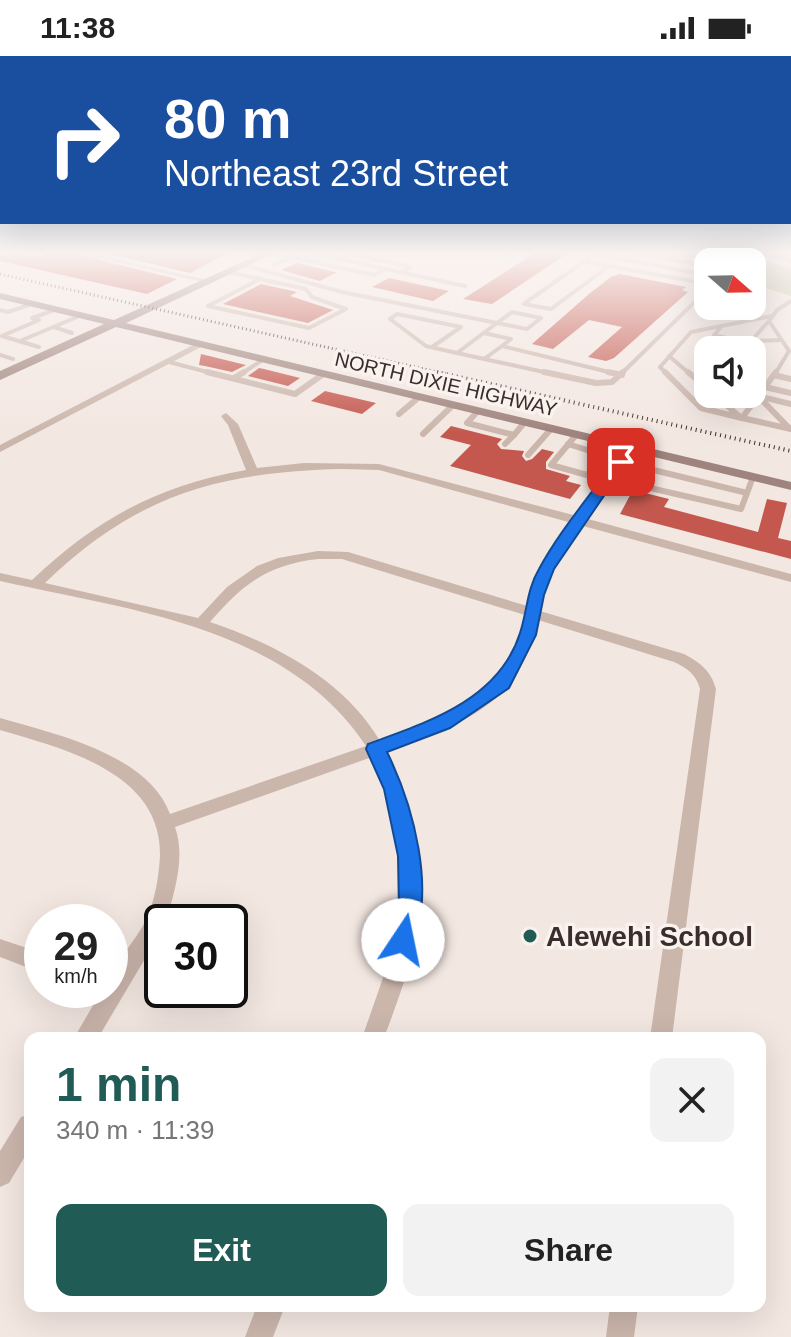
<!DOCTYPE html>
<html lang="en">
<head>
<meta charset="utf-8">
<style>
	body { margin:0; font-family:Arial,sans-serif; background:#f2f2f2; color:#222; height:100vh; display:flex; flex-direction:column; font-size:30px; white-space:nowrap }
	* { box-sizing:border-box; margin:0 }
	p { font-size:26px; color:#767676 }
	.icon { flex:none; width:44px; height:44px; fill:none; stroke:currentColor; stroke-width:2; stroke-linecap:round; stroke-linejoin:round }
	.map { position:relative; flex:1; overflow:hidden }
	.side { position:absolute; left:24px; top:976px; width:742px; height:280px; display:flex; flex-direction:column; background:#fff; border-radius:16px; box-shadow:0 8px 32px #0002 }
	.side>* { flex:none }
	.banner { position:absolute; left:0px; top:0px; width:792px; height:168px; box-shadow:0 8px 32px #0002; background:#1a4fa0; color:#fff; overflow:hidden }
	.needle { width:52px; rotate:110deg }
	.fabs { position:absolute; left:694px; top:192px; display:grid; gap:16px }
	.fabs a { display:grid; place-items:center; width:72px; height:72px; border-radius:16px; background:#fff; box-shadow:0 8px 32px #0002; font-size:40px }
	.speed { position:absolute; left:24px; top:848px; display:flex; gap:16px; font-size:40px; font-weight:700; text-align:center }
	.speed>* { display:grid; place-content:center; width:104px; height:104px; border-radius:50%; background:#fff; box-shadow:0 8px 32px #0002; line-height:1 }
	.speed small { font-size:20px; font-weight:400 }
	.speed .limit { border:4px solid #111; border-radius:12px; background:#fff; color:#111 }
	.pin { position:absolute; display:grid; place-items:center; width:68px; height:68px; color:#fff; margin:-34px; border-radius:16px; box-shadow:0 4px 12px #0006 }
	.me { position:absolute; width:88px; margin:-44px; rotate:11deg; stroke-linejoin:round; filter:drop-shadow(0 0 6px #0008) }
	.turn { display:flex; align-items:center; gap:28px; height:168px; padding:0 32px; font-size:36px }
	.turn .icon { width:104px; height:104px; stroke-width:2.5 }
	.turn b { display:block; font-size:56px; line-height:68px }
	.round { display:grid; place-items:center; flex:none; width:84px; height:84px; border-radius:16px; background:#f2f2f2 }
	.overview { display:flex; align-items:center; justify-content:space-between; height:136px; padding:0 32px }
	h1 { font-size:48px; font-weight:700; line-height:60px; color:#205b56 }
	.primary-button { display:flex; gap:16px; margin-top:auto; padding:16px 32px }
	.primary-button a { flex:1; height:92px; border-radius:16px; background:#205b56; color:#fff; font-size:32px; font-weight:700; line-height:92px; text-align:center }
	.primary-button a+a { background:#f2f2f2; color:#222 }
	.status { display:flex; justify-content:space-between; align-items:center; height:56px; padding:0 40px; background:#fff; direction:ltr }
	.status svg { height:22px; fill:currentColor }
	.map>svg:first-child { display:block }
	.green { fill:#bcc2a0 }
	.building { fill:#c4584e }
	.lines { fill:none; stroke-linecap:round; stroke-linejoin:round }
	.lane-far1 { stroke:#cbb6ac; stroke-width:4 }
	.lane { stroke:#cbb6ac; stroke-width:6 }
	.street { fill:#cbb6ac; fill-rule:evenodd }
	.secondary { fill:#9f847d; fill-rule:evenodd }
	.rail-far1 { stroke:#3a2d2b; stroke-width:3; stroke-dasharray:1 3; stroke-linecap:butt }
	.rail { stroke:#3a2d2b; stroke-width:4; stroke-dasharray:1 4; stroke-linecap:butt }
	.route { fill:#1a73e8; stroke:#114b97; stroke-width:2 }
	.poi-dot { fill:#205b56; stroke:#faf2ed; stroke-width:3 }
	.labels { text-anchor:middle; stroke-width:7; stroke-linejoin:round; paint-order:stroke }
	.far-street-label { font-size:20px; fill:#3a2d2b; stroke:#faf2ed }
	.near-poi-label { font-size:28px; font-weight:bold; fill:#3a2d2b; stroke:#faf2ed; text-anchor:start }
</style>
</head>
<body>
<div class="status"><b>11:38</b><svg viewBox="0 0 49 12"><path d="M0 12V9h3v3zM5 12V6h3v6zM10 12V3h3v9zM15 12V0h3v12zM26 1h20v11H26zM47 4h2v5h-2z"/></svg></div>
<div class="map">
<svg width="791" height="1281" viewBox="0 0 791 1281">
	<rect width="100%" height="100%" fill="#f3e7e1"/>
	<g class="green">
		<polygon points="670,197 702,200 706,197 763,197 781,203 761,201 751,206 718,206"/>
		<polygon points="765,205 791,212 791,240 752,228 752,210"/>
	</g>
	<g class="building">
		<polygon points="0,197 43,200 43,197 71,197 177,223 147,238 0,205"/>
		<polygon points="105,197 227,197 190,217"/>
		<polygon points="535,197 568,197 492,248 463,243"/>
		<polygon points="297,207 334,216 337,216 320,225 281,214"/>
		<polygon points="620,218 686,231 682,234 688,236 614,302 606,305 588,301 622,271 589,264 553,293 532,288 589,238 611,221"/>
		<polygon points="389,222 449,235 433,245 372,231"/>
		<polygon points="261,228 297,236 290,240 333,254 308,267 223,248"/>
		<polygon points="201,298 246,309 232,316 205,310 199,309"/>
		<polygon points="259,312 264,313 300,322 288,330 248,320"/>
		<polygon points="325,335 376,347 362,358 311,345"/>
		<polygon points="451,370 502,383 497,388 501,393 524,395 522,400 526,405 532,403 542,393 554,396 546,406 546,413 570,420 566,425 581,429 570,443 450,410 471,389 440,381"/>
		<polygon points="633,434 669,443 664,451 758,476 767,443 787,447 778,482 791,485 791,503 620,458"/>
	</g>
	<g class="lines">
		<g class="lane-far1">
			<polyline points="312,197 465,230"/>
			<polyline points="346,197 411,211 402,216"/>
			<polyline points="638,197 708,210"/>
			<polyline points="767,197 791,205"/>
			<polyline points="786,197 791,199"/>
			<polyline points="594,198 708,219"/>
			<polyline points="243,209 342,236 497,267"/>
			<polyline points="274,209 291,201 374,219 384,213"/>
			<polyline points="609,210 708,228"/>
			<polyline points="229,216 260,223"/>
			<polygon points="260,223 306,233 312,241 346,253 309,272 208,250"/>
			<polyline points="525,247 589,202"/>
			<polyline points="524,248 551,253 609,210 584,205"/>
			<polyline points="0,254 8,256 29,249"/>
			<polygon points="512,256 541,262 527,273 497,267"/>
			<polyline points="722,270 714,279 749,287 769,265"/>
			<polyline points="54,271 72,277"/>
			<polyline points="484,277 511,283 502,290"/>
			<polyline points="20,285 77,261"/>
			<polyline points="751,285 781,284"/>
			<polyline points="39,291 2,280 39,264 32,262 52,255"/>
			<polyline points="432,291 461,271 397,258 390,263 426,290 457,297 497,267"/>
			<polyline points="457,297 553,318"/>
			<polyline points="0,299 13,303"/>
			<polyline points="669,300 690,318"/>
			<polyline points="484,303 502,290 617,318"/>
			<polyline points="169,306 215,318"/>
			<polyline points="241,318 261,305"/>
			<polyline points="621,318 708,233"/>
			<polyline points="667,318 660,311 691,276 772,260"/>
			<polyline points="775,318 789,295 769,265 777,254 791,245"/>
		</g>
		<g class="lane">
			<polyline points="207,316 295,338 322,319"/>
			<polyline points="544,316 596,327 612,326 623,316"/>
			<polyline points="608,316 622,319"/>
			<polyline points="665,316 701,352 742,362"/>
			<polyline points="688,316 708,333"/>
			<polyline points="776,316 742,362 791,373"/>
			<polyline points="774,319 791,323"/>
			<polyline points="234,322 244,316"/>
			<polyline points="765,331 791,337"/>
			<polyline points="714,338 740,361"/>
			<polyline points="477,356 467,367 514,379 524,367"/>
			<polyline points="399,358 418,342"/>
			<polyline points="789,372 758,340 791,348"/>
			<polyline points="423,378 452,350"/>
			<polyline points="576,379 551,409 587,419 603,399 622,404"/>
			<polyline points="505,388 514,379"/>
			<polyline points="568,388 603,399"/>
			<polyline points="528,399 551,373"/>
			<polyline points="621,406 747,437"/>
			<polyline points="609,422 624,426 636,410"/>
			<polyline points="624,426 741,453 753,421"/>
		</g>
		<g class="street">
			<polygon points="74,197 90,197 212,225 208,227"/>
			<polygon points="195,288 203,290 0,396 0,389"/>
			<path d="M226,357L238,368L257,412L304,407L379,408L577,460L635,380H643L645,382L588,463L791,518V526L583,470C564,497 546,521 540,555L684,598C701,607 711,615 716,633L672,982H650L700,633C696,618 687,612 674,606L538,564C535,582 520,618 507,632C476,664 428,682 386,696C400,720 407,745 412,772C431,856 413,904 384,982H362L390,902L402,844L399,805L390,750L372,701L175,771C186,802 174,836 166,866H162V874L98,982H74L102,934H110C110,908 135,887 146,864C155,845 159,820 160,799C161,716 64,693 0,674V662C55,678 148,698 170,758L366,690C286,570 129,554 0,525V517L32,524C98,462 157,430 246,414L228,369L221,360ZM342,413L379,414L572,467L539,513L527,550L348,496L318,495L278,502L257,510L227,531L198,562L45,527C136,439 218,416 342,413ZM318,503H342L525,559C520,580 511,607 497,623C475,650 413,674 380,685C344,624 275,588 210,566C243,528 267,509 318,503Z"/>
			<polygon points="0,883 42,897 42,917 0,901"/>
			<polygon points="30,1058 30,1092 9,1127 0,1131 0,1095 21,1061"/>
			<polygon points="257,1250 285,1250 273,1281 245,1281"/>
			<polygon points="610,1250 638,1250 634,1281 606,1281"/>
		</g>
		<polygon class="secondary" points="262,197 275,197 126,267 791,426 791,434 116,271 0,324 0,315 104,268 0,243 0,237 114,264"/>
		<polyline class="rail-far1" points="0,218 446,318"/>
		<polyline class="rail" points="437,316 791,395"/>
	</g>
	<linearGradient id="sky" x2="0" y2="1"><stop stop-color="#7eb2cf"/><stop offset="0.52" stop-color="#faf4f2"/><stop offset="1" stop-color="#faf4f2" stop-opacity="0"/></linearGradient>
	<rect width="791" height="377" fill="url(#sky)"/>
	<path class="route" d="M616,403L627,406L554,513L544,539L536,579L509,632L450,672L387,696C413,749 437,835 411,891L403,895L395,891L391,884L399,855L398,800L384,733L366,693L368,688C428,666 499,644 520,577C527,556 527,533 539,513C560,474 591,439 616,403Z"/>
	<circle class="poi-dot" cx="530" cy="880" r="8"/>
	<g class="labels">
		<g class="far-street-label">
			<text transform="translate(446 328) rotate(13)" y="7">NORTH DIXIE HIGHWAY</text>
		</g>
		<g class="near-poi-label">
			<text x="546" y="890">Alewehi School</text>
		</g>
	</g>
</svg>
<div class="fabs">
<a><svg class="needle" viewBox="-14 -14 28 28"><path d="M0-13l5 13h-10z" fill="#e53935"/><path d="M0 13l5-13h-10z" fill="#767676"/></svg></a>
<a><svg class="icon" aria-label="sound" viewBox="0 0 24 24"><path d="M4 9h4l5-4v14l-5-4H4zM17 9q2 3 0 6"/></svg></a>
</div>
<div class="speed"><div>29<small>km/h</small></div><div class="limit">30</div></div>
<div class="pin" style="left:621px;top:406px;background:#d93025"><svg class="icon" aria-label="arrive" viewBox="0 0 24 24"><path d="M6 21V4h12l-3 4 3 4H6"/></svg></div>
<svg class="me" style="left:403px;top:884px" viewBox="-20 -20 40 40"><circle r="19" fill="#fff"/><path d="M0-13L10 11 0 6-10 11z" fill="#1a73e8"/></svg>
<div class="banner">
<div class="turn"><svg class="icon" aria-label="right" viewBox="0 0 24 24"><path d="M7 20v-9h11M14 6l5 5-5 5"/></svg><div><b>80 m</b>Northeast 23rd Street</div></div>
</div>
<section class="side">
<div class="overview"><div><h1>1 min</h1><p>340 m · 11:39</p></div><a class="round"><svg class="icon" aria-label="close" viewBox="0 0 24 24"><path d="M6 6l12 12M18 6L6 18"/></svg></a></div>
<div class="primary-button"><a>Exit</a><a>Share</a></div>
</section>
</div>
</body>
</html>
